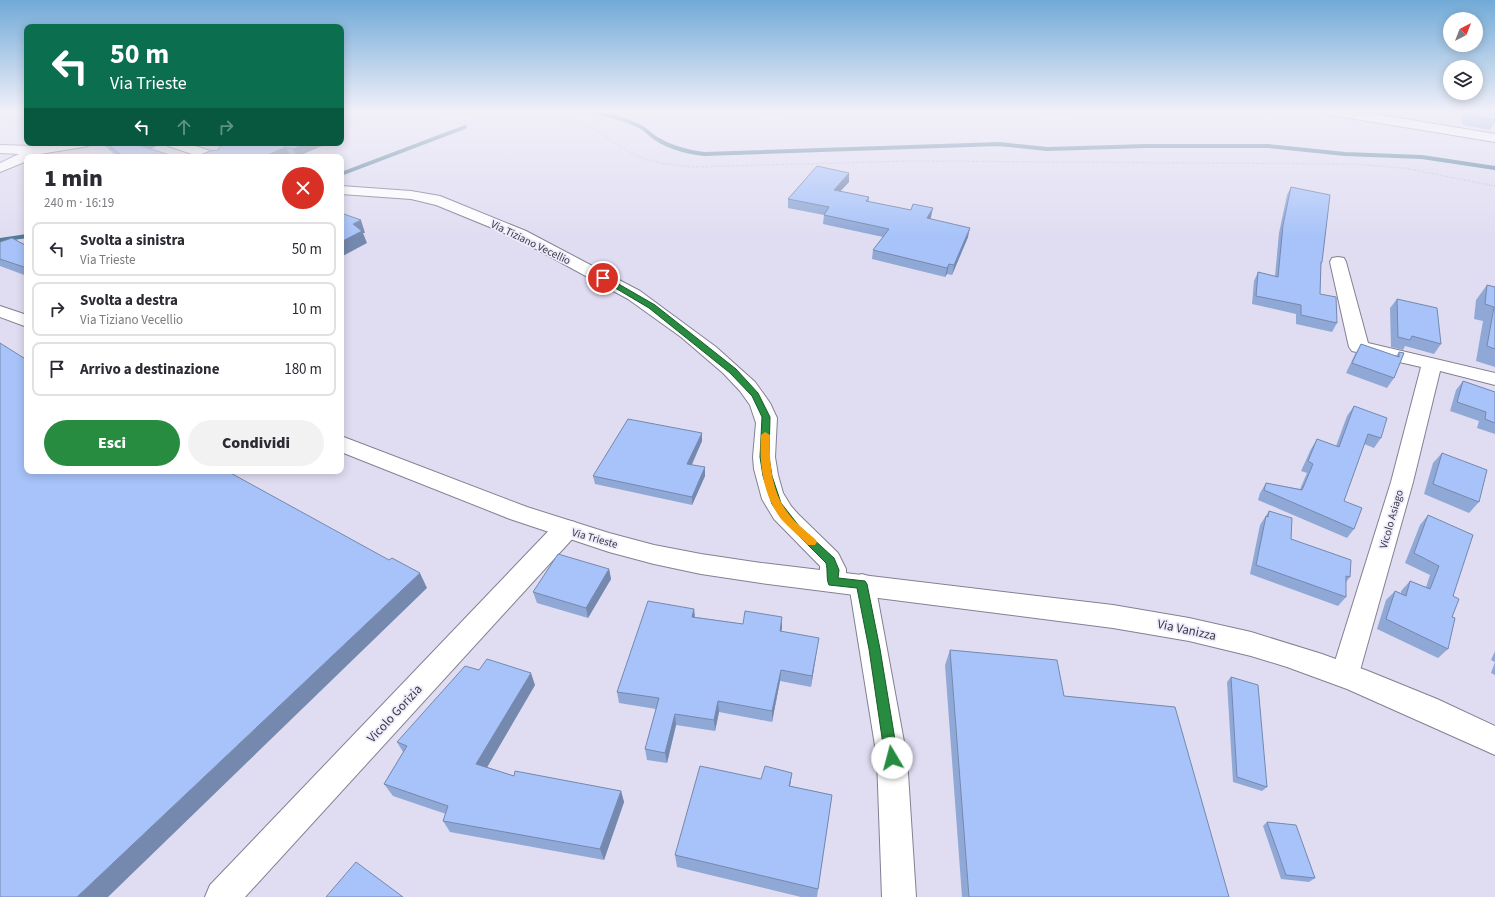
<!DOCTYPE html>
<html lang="it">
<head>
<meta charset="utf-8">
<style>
	body { margin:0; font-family:"Source Sans 3",sans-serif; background:#f2f2f3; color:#2b2b33; height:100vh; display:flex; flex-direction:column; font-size:15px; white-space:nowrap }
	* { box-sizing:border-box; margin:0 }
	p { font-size:13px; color:#7c7c81 }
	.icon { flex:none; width:22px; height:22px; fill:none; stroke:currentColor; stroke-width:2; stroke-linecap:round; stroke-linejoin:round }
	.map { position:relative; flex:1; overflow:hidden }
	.panel { position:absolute; left:24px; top:154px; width:320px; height:320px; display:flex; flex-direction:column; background:#fff; border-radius:8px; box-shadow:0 2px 10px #0003 }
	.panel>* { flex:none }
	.guide { position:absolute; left:24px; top:24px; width:320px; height:122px; border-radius:8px; box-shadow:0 2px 10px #0003; background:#0b6e4f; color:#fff; overflow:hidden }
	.needle { width:26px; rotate:42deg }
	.tools { position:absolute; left:1443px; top:12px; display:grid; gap:8px }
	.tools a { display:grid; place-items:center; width:40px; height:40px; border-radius:50%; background:#fff; box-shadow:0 2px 10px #0003; font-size:20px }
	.pin { position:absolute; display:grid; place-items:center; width:34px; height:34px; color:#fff; margin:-17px; border:2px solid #fff; border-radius:50%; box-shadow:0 1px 4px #0007 }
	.me { position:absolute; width:44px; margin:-22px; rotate:352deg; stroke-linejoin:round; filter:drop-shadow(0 0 3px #0008) }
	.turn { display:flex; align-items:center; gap:14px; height:84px; padding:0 20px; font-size:18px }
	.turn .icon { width:52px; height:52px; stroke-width:2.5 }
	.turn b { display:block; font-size:28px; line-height:34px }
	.lanes { display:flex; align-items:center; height:38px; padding:0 20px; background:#0003; justify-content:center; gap:20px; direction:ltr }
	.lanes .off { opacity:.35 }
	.round { display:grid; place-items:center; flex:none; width:42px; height:42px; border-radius:21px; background:#f2f2f3 }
	.summary { display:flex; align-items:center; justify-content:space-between; height:68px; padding:0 20px }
	h1 { font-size:24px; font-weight:800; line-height:30px }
	.button { display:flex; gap:8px; margin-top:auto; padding:8px 20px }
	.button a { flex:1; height:46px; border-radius:24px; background:#278b40; color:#fff; font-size:16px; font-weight:800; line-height:46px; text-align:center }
	.button a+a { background:#f2f2f3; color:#2b2b33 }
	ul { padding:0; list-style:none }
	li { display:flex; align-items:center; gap:12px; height:54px; margin:0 8px 6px; padding:0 12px; border:2px solid #e1e1e2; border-radius:8px }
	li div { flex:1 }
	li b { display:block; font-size:15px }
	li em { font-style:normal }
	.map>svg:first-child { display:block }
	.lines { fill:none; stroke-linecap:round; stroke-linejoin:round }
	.stream { stroke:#547e98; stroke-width:4 }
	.minor-casing { stroke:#838093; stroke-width:2 }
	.tertiary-casing { stroke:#838093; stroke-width:2 }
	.path { stroke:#a4a2b2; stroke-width:1.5; stroke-dasharray:0.5 2; stroke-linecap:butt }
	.minor { fill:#fff; fill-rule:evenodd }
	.tertiary { fill:#fff; fill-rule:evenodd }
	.wall { fill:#90a8d6 }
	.shaded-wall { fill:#7588ae }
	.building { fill:#a7c3f9; stroke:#7588ae }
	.route { fill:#278b40; stroke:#195a2a }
	.slow { fill:#f59e0b }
	.labels { text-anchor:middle; stroke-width:3.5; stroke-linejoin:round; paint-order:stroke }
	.street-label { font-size:11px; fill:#393841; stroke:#edebfc }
	.near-street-label { font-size:13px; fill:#393841; stroke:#edebfc }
</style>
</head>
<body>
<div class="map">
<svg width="1495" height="897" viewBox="0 0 1495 897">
	<rect width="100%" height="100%" fill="#e0ddf2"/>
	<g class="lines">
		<g class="stream">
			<path d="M584,111C603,113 620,117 637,125C645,128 650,135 657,139C671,148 688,152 704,154L999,144L1047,149L1146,146H1268L1345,154L1422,157L1495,168"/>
			<polyline points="341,174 465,127"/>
			<polyline points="0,240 27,236"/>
		</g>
		<defs>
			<g id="minor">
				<polygon points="1325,111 1356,111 1495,134 1495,142 1331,115 1327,114"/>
				<polygon points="59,143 90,143 88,146 83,147 40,154 36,157 27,157 27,161 0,172 0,163 19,154 0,153 0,145 32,146"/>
				<polygon points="166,143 186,143 220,154 222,157 201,157 168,146"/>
				<polygon points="341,186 411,191 440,196 526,231 640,291 716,347 755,382 770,403 777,418 775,457 778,475 783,493 791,506 798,514 838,553 846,569 846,582 842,589 833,592 824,589 820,582 820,566 774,519 762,499 754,469 753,457 756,423 750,405 740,391 723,373 681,337 628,299 514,237 436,205 411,199 341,194"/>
				<polygon points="1338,257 1344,258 1346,262 1368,343 1495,373 1495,385 1440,371 1413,482 1359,674 1355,683 1345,687 1335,683 1331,674 1391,482 1421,367 1352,351 1349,347 1330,262 1332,258"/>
				<polygon points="566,520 575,522 578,529 575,536 245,897 205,897 210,885 557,522"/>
				<polygon points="862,574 871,577 875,584 907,758 916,897 882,897 877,758 849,584 853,577"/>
			</g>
			<g id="tertiary">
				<polygon points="0,306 27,315 27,327 0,317"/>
				<polygon points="341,436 527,507 609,533 654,545 701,554 761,563 1113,605 1189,618 1251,632 1322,654 1368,671 1437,699 1495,726 1495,755 1347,689 1287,667 1251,656 1189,641 1113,628 761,583 701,574 654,564 609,552 510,519 341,452"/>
			</g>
		</defs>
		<use href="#minor" class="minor-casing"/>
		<use href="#tertiary" class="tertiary-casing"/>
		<polyline class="path" points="430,111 488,117 574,120 590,126 629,152 645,159 661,163 694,167 908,161 1353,164 1404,168 1495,186"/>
		<use href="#minor" class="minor"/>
		<use href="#tertiary" class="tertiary"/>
	</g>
	<g class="wall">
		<polygon points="763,111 778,111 777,115 763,115"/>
		<polygon points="1042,111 1067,111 1066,115 1043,114"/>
		<polygon points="1461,111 1494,111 1495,122 1490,130 1463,125"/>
		<polygon points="101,143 163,143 150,149 176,157 118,157"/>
		<polygon points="227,143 323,143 324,145 296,157 290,155 219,150 228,143"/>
		<polygon points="849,182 840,191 869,197 869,202 931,217 930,218 968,237 952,275 947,274 945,277 872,259 873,250 883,237 823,224 824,215 788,208 788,199"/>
		<polygon points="1291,187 1322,262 1321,265 1320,294 1337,323 1332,332 1296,324 1296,314 1252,304 1254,281 1258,272 1275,276 1279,233 1287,195"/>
		<polygon points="0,242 27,246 27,276 0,266"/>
		<polygon points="1487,285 1495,287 1495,367 1476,361 1483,321 1474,319 1476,300"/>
		<polygon points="1397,299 1441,344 1434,354 1405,346 1403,350 1391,347 1390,308"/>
		<polygon points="1361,344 1396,356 1399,352 1404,353 1394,378 1387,388 1346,373 1355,354"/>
		<polygon points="1463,381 1495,392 1495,434 1477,428 1479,421 1450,411 1456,390"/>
		<polygon points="1354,406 1381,438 1374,448 1364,444 1344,501 1354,529 1347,538 1258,500 1260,493 1266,483 1300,489 1307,473 1301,471 1311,449 1317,439 1336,446 1347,416"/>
		<polygon points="702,433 702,441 692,465 705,476 692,505 595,484 593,476"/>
		<polygon points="1442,453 1479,502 1469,513 1424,494 1433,463"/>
		<polygon points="1269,511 1291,539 1350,577 1346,582 1346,597 1338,606 1250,574 1260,525"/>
		<polygon points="1428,515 1453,596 1448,649 1438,658 1377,629 1386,600 1395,591 1401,593 1401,591 1410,581 1426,587 1430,575 1405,563 1420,525"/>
		<polygon points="609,569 611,579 588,618 537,603 533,592"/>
		<polygon points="694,609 695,617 743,624 782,628 781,631 817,649 811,687 780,681 772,722 719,712 715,731 676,725 667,763 647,760 645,749 656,709 619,703 617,692"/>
		<polygon points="950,650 1064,696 1229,897 962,897 945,665"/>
		<polygon points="1495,651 1495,675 1491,673 1495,662 1491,660"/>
		<polygon points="479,670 535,685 487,767 514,776 621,791 624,802 604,860 450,832 443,821 446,814 393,796 384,784 403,752 397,742"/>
		<polygon points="1231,677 1267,787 1262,791 1233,782 1227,682"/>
		<polygon points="792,773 790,786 832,795 817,897 801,897 677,867 675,855 761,779"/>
		<polygon points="1267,822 1315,878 1309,882 1281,879 1263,826"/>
	</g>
	<g class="shaded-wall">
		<polygon points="142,143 163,143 142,153 138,145"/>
		<polygon points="307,143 323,143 324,145 296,157 293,149"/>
		<polygon points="286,147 290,155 285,157 263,157"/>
		<polygon points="849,173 849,182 833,199 834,190"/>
		<polygon points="933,208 931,217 925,227 927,218"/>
		<polygon points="361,220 365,233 363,233 367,243 341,257 341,242 353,224"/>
		<polygon points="970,228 968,237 952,275 954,265"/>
		<polygon points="949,264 947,274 945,277 947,268"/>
		<polygon points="702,433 702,441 688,472 687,464"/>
		<polygon points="705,467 705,476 692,505 692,497"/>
		<polygon points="609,569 611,579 588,618 586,608"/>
		<polygon points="420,573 427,588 108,897 77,897"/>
		<polygon points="694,609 695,620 692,617"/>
		<polygon points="782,617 782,628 779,642 780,631"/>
		<polygon points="819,638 817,649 811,687 812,676"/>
		<polygon points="781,670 780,681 772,722 772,711"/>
		<polygon points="531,673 535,685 482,776 476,764"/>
		<polygon points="718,701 719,712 715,731 714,720"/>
		<polygon points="675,714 676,725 667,763 665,753"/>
		<polygon points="792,773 790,786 789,786"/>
		<polygon points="621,791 624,802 604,860 600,849"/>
	</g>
	<g class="building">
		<polygon points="1468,111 1494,111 1495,120 1469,116"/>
		<polygon points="106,143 142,143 138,145 176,157 124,157"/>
		<polygon points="228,143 307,143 293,149 286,147 263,157 195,157 210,151 219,150 219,147"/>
		<polygon points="817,166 849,173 834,190 869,197 866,201 911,210 913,204 933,208 927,218 970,228 954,265 949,264 947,268 873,250 889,229 824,215 829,207 788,199"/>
		<polygon points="1291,187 1330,195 1322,262 1321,262 1320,294 1336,297 1337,323 1301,315 1301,305 1256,296 1258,272 1278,277 1283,225"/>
		<polygon points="341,213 361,220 353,224 362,231 341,242"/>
		<polygon points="12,238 27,246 27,268 0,259 0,242"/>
		<polygon points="1487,285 1495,287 1495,349 1487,346 1494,307 1485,304"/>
		<polygon points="1397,299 1437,308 1441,344 1412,336 1410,340 1398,337"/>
		<polygon points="0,343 27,360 27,471 227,471 389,560 392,558 420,573 77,897 0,897"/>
		<polygon points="1361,344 1399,357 1399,352 1404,353 1394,378 1352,363"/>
		<polygon points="1463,381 1495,392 1495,423 1485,419 1486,412 1457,402"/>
		<polygon points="1354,406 1387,418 1381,438 1368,434 1344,501 1362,508 1354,529 1264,490 1266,483 1302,490 1313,464 1308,461 1317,439 1339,447"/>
		<polygon points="628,419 702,433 687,464 705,467 692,497 593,476"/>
		<polygon points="1442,453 1487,470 1479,502 1433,484"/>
		<polygon points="1269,511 1292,518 1291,539 1351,560 1350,577 1346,576 1346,597 1256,565 1266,516 1268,517"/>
		<polygon points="1428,515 1473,535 1453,596 1459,599 1452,617 1455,618 1448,649 1386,619 1395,591 1406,596 1410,581 1430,589 1439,566 1414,553"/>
		<polygon points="558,554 609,569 586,608 533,592"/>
		<polygon points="648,601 694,609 692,617 743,624 745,611 782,617 780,631 819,638 812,676 781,670 772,711 718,701 714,720 675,714 665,753 645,749 659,698 617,692"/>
		<polygon points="950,650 1057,660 1064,696 1175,707 1229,897 969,897"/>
		<polygon points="487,659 531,673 476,764 514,776 515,771 621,791 600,849 443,821 448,806 384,784 407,746 397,742 465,666 479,670"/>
		<polygon points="1231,677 1258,685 1267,787 1237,777"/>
		<polygon points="700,766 761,779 765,766 792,773 789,786 832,795 818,889 675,855"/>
		<polygon points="1267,822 1296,825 1315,878 1286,875"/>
		<polygon points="356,862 403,897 326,897"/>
	</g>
	<linearGradient id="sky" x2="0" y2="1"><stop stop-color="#71aad7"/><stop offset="0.47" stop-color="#f1f0f9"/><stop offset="1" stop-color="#f1f0f9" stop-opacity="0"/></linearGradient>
	<rect width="1495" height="237" fill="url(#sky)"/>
	<path class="route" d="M603,275L655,305L736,369L758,393L770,417L769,457L772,476L781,503L799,526L834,558L839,570L838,578L865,581L867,584L880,649L898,758L896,762L892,764L887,762L885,758L869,649L857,588L829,585C826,579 828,570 826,563L782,519L772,504L763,476L760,457L762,417L752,396L730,373L649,308L600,279V276Z"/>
	<path class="slow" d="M765,432L770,435C769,462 771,492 788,513C795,523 806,531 815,539L817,542L815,545H808C799,536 789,528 781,519C763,495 759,464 761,435Z"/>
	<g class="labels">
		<g class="street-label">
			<text transform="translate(531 242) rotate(26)" y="4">Via Tiziano Vecellio</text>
			<text transform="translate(1391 519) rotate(-74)" y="4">Vicolo Asiago</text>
			<text transform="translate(595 538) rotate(16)" y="4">Via Trieste</text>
		</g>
		<g class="near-street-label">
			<text transform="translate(1187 629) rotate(12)" y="5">Via Vanizza</text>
			<text transform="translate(394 713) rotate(-47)" y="5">Vicolo Gorizia</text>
		</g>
	</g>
</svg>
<div class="tools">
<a><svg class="needle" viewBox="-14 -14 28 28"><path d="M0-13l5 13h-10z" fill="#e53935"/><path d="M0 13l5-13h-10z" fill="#7c7c81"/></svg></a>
<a><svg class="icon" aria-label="layers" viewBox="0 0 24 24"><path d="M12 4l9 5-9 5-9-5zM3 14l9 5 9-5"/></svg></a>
</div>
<div class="pin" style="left:603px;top:278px;background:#d93025"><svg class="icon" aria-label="arrive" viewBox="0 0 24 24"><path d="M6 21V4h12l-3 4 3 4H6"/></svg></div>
<svg class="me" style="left:892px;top:758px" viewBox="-20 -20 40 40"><circle r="19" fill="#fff"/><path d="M0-13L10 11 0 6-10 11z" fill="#278b40"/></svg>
<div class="guide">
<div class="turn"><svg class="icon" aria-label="left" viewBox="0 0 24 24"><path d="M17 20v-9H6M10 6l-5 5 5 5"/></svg><div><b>50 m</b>Via Trieste</div></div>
<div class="lanes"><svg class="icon" aria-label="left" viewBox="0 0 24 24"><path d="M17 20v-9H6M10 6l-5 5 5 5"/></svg><svg class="icon off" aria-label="ahead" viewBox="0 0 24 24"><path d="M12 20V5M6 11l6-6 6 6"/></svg><svg class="icon off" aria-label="right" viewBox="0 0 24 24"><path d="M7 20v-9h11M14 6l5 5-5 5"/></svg></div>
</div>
<section class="panel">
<div class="summary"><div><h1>1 min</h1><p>240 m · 16:19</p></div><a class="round" style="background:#d93025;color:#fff"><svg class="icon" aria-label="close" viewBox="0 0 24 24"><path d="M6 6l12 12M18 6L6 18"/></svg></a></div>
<ul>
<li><svg class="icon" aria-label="left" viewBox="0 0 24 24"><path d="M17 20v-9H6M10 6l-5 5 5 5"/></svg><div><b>Svolta a sinistra</b><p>Via Trieste</p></div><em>50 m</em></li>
<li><svg class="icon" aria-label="right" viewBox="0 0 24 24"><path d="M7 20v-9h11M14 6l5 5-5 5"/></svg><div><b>Svolta a destra</b><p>Via Tiziano Vecellio</p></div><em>10 m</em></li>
<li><svg class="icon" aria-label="arrive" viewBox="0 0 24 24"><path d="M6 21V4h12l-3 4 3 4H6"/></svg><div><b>Arrivo a destinazione</b></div><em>180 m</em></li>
</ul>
<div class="button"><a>Esci</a><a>Condividi</a></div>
</section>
</div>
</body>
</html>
